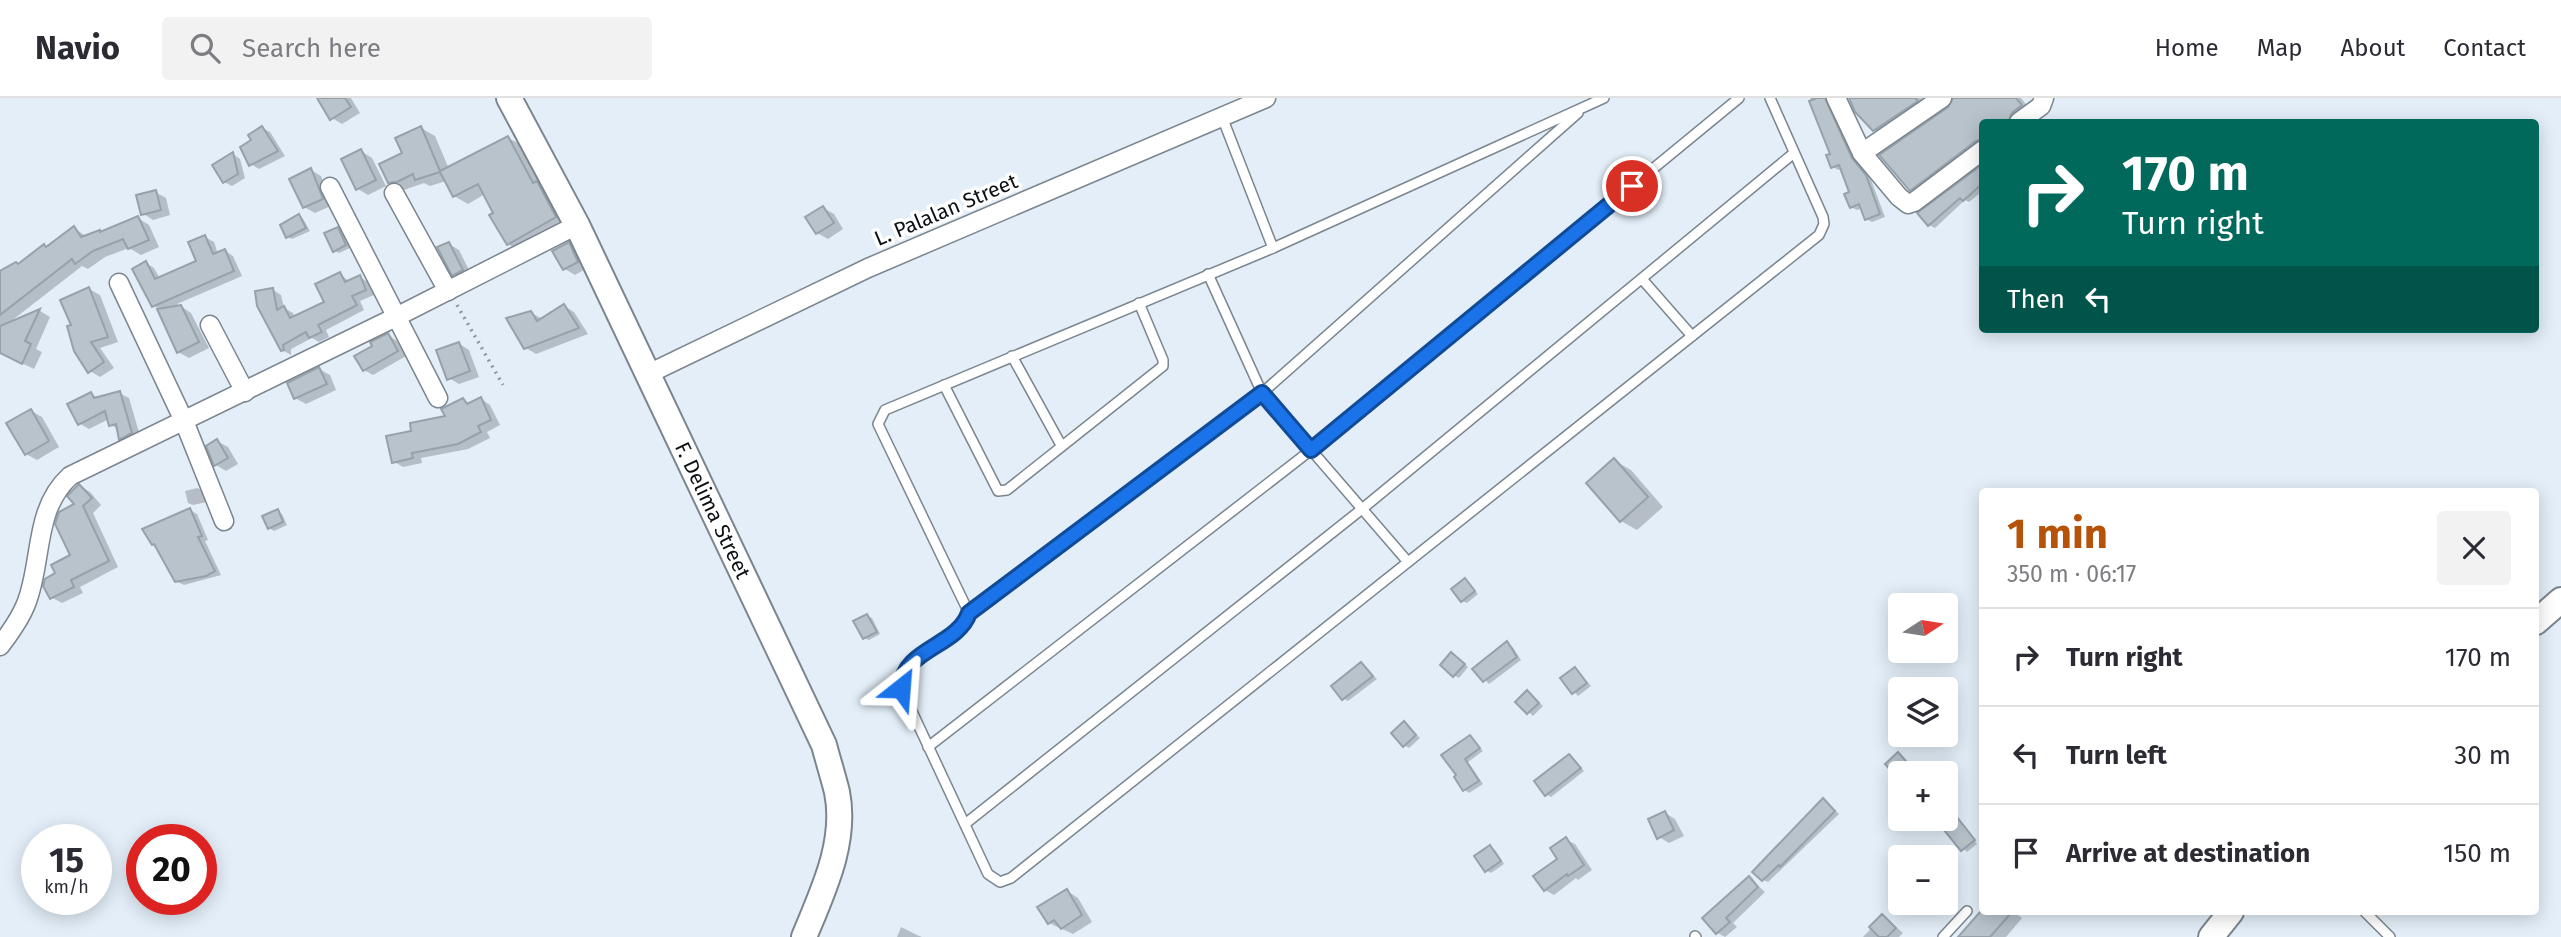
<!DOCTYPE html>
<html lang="en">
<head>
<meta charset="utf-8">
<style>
	body { margin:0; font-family:"Fira Sans",sans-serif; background:#f2f2f3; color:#2b2b33; height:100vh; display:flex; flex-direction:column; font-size:26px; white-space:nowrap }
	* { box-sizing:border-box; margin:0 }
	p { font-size:23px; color:#7c7c81 }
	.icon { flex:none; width:38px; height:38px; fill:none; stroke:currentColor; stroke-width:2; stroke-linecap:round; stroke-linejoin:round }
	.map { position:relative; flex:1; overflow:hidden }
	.panel { position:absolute; left:1979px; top:390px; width:560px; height:427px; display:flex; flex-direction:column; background:#fff; border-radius:7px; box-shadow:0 4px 18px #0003 }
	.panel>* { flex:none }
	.guide { position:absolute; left:1979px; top:21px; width:560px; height:214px; border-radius:7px; box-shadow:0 4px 18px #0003; background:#00695c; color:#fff; overflow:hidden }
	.needle { width:46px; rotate:78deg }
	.fabs { position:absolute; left:1888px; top:495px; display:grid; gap:14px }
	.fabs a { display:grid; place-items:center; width:70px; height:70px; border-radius:7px; background:#fff; box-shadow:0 4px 18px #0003; font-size:35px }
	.speed { position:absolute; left:21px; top:726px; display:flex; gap:14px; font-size:35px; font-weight:700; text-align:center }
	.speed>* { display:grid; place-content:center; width:91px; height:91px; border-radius:50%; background:#fff; box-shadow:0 4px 18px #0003; line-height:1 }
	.speed small { font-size:18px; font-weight:400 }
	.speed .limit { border:10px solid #d22; background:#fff; color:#111 }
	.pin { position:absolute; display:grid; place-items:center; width:60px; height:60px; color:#fff; margin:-30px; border:4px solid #fff; border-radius:50%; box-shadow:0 2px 7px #0007 }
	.me { position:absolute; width:77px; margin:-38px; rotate:28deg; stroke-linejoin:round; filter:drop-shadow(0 0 5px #0008) }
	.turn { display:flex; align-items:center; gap:24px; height:147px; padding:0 28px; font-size:32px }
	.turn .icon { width:91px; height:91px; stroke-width:2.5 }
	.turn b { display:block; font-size:49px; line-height:60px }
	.then { display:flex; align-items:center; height:66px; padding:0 28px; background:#0003; gap:14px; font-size:26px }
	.round { display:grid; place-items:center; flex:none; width:74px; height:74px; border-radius:7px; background:#f2f2f3 }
	.headline { display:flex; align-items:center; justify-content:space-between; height:119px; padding:0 28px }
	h1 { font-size:42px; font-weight:700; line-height:52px; color:#b45309 }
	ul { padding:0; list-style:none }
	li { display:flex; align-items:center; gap:21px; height:98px; padding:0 28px; border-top:2px solid #e1e1e2 }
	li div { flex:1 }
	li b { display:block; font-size:26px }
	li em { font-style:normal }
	header { display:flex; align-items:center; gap:42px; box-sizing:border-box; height:98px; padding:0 35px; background:#fff; border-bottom:2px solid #e1e1e2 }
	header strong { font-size:33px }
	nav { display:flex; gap:38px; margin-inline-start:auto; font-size:24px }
	.search { width:490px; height:63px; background:#f2f2f3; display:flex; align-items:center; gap:18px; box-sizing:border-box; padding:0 24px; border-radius:7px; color:#7c7c81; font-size:26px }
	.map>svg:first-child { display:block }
	.shadow { fill:#0003 }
	.building { fill:#b8c3cc; stroke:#97a1aa; stroke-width:2 }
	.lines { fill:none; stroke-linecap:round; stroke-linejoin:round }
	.lane-casing { stroke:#7b858e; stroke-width:12 }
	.street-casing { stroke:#7b858e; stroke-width:21 }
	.secondary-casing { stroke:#7b858e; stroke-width:28 }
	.path { stroke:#9199a0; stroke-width:3.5; stroke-dasharray:2 5; stroke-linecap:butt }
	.lane { stroke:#fff; stroke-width:9 }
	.street { stroke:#fff; stroke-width:18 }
	.secondary { stroke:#fff; stroke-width:24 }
	.route-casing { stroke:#114b97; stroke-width:18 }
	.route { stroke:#1a73e8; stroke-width:12 }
	.labels { text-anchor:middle; stroke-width:7; stroke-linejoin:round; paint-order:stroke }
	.street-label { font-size:21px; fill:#0c1013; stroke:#fff }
</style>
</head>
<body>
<header>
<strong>Navio</strong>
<div class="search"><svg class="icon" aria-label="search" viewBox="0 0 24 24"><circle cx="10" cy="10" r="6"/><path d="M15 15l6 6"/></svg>Search here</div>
<nav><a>Home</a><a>Map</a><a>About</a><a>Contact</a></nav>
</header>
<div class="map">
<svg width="2561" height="839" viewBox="0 0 2561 839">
	<rect width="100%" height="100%" fill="#e3eef8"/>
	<g class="shadow">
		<polygon points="319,0 351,0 360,15 342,26 332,20"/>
		<polygon points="1810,0 1831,0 1831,9 1857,65 1871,82 1885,119 1872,124 1866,121 1862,110 1857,112 1851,109 1852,95 1842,71 1838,72 1833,69 1832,57"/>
		<polygon points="1851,0 1931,0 1880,35 1874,32"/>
		<polygon points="1955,0 2021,0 2028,9 2014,24 1983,24 1983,45 1916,95 1911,92"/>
		<polygon points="262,30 270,34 285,58 259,71 251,66 254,42"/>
		<polygon points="421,30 435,38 449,71 508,40 522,47 568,127 521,154 508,146 485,96 468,106 454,98 446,83 430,88 424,85 404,92 390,84"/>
		<polygon points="361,53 372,60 386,88 368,97 358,91"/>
		<polygon points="233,56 240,61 245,80 232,88 224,84"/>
		<polygon points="1983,68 1983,93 1969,104 1965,102 1935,130 1929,127"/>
		<polygon points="311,72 321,78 333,107 315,115 304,109"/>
		<polygon points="155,94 166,100 170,117 153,122 142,115"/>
		<polygon points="823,110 834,116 843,131 828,141 817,135"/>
		<polygon points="299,118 303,121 310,133 292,141 288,139"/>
		<polygon points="138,120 149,127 159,149 141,157 129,150 105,159 88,171 82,168 10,224 40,213 50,219 36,251 42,254 34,271 0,255 0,175 19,167 74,130 87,139 102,135"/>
		<polygon points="337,131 342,133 350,150 339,155 334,152"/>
		<polygon points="205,139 214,144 218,156 225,153 233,158 242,178 177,206 191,215 209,250 189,260 178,254 158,210 154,208 146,165 154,170 160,181 198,164"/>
		<polygon points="449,146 459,152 472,178 464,182 454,176"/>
		<polygon points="569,146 579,152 587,170 575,177 565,171"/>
		<polygon points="340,176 350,184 360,179 369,185 374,197 360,203 364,212 326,232 329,239 319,244 312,240 291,251 291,257 282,252 273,192 281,197 284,210 293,215 295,220 326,205"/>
		<polygon points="89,191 100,197 118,244 100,250 114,270 100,279 90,273 74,228"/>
		<polygon points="564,208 574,214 588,236 536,256 526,250 531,215 543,221"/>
		<polygon points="388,237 397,243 406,258 373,277 364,272"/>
		<polygon points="458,245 469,252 479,279 459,286 449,280"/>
		<polygon points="319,271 330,277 336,292 306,306 295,300"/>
		<polygon points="119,295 129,300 141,341 130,346 120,341 118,331 111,327 109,321 89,331 79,325 91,296 99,300"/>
		<polygon points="481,301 490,307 500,327 487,334 490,340 468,351 421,360 422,365 403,369 393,363 413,334 447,319 463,302 471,306"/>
		<polygon points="31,313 42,319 59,349 37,362 26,356"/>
		<polygon points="217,343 228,349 238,366 226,373 216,367 208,349"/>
		<polygon points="1615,363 1631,372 1663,409 1637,432 1621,423"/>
		<polygon points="80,388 90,394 101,407 93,415 118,469 80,489 83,495 62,505 51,499 58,476 73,458"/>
		<polygon points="197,390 202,392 207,404 193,407 188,405 185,393"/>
		<polygon points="190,412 197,416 208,442 205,443 221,477 184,487 176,483 157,448 153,446"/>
		<polygon points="278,413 282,416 287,427 274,433 269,430"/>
		<polygon points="1465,482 1478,496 1467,505 1462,503"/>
		<polygon points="867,518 872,520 880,536 869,542 864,540"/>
		<polygon points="1507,546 1512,548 1521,562 1489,586 1475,571"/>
		<polygon points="1456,559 1468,569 1459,580 1454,577"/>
		<polygon points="1361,566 1377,581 1348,603 1343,600"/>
		<polygon points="1575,571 1591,588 1578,598 1563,581"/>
		<polygon points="1528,594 1543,608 1533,618 1518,604"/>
		<polygon points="1404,625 1420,640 1409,650 1404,647"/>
		<polygon points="1470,639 1483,653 1468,664 1483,686 1469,695 1465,692 1456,680"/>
		<polygon points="1899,656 1903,659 1918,676 1900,676 1900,681 1888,667"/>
		<polygon points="1569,658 1584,673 1551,699 1546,696"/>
		<polygon points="1824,702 1839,716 1768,784 1763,782 1755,774"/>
		<polygon points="1946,708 1977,746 1967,754 1935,721 1946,721"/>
		<polygon points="1665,715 1675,721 1684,738 1669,745 1659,739"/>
		<polygon points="1566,742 1575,746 1592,772 1578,782 1576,780 1554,797 1545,792"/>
		<polygon points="1490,749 1495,752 1504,766 1491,775 1486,772"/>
		<polygon points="1749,780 1765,794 1733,825 1737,829 1725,839 1718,835 1704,820"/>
		<polygon points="1067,793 1078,800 1092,824 1073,836 1049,825"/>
		<polygon points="1983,812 2014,814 2022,820 2006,839 1959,839"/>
		<polygon points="1883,818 1903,835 1899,839 1863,839"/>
		<polygon points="901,829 917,837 922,839 897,839"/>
	</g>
	<g class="building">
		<polygon points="317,0 345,0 351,9 330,22"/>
		<polygon points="1817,0 1825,0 1852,60 1866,77 1880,116 1865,122 1859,106 1850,110 1844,96 1849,94 1839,67 1831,70 1826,57 1830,56 1809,3"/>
		<polygon points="1849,0 1915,0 1918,3 1873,33 1855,14"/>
		<polygon points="1953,0 2016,0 2022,7 2012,15 2008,24 1983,24 1983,41 1976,43 1910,93 1879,57 1948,9"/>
		<polygon points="262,28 278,53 249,68 240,49 251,42 248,37"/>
		<polygon points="421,28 440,73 508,38 533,85 537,83 556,119 507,147 489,117 493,115 478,86 453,99 440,74 415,82 413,76 397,84 388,85 379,66 402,55 395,40"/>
		<polygon points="361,51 376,82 356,92 341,61"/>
		<polygon points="233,54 238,76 223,85 212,67"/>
		<polygon points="1983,66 1983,85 1963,103 1960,100 1928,128 1917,115"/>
		<polygon points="311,70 323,101 303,110 289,81"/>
		<polygon points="156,92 161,112 141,117 136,97"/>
		<polygon points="823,108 834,125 816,136 805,119"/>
		<polygon points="299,116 306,130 286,140 280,127"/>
		<polygon points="138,118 149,142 128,151 123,141 93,153 75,166 72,161 0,217 0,173 16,164 18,166 44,146 46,149 74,128 81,139 100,132 100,134"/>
		<polygon points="338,129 346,147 333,154 324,135"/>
		<polygon points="205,137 213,156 225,151 234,173 152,209 132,171 146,163 155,181 196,163 188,144"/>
		<polygon points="449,144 463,172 452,178 437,149"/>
		<polygon points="569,144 578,164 563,172 552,153"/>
		<polygon points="340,174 345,184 360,177 366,192 352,198 357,207 318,227 322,234 309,240 306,234 283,247 284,252 281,253 257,208 255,193 273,190 277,212 284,208 290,220 324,204 315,186"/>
		<polygon points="89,189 108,239 91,244 104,264 88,275 74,253 67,228 71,227 60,202"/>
		<polygon points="564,206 579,230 524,251 506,220 531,213 537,223"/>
		<polygon points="181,207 199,244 177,255 157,211"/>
		<polygon points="40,211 25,243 31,246 22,266 0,255 0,228"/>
		<polygon points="388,235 398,253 363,273 354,258 372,248 370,244"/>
		<polygon points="459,244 470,273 447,282 436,252"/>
		<polygon points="319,269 327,286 294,301 287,285"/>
		<polygon points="120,293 132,335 119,342 116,326 109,328 105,313 78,327 67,306 91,294 94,300"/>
		<polygon points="481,299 491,322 478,328 481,334 458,346 412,355 413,360 392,365 386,338 411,333 410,325 445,318 441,311 463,300 467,306"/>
		<polygon points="31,311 49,343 25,357 6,325"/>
		<polygon points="217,341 228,360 214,368 206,348"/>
		<polygon points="1614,360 1648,399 1620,424 1586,385"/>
		<polygon points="79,386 92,400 83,408 109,463 71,482 74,489 50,501 43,488 45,481 55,475 51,467 70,457 55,426 59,414 74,406 67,398"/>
		<polygon points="190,410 202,438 198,439 215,473 206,478 175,484 154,446 152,447 142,431"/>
		<polygon points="278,411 283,424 268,431 262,418"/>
		<polygon points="1465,480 1475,493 1461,504 1451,491"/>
		<polygon points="867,516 877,534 863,541 853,523"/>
		<polygon points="1507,543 1517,559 1483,584 1472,571"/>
		<polygon points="1451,554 1465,566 1453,579 1440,567"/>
		<polygon points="1361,564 1373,578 1342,602 1331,588"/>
		<polygon points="1575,569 1587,585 1572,596 1560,580"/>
		<polygon points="1527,592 1539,605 1527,616 1515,604"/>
		<polygon points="1404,623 1416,637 1403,649 1391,635"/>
		<polygon points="1470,637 1480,650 1465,661 1479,683 1463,693 1454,679 1456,677 1441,657"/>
		<polygon points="1898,654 1912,670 1907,676 1900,676 1899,682 1885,666"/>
		<polygon points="1569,656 1581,670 1545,698 1534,683"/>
		<polygon points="1823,700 1835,713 1780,769 1779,767 1762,783 1752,774"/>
		<polygon points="1946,705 1975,742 1961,753 1935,721 1946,721"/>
		<polygon points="1665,713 1674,732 1657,741 1648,721"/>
		<polygon points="1566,739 1584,767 1568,778 1567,776 1544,793 1533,778 1557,761 1550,750"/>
		<polygon points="1490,747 1501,763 1485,774 1474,758"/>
		<polygon points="1749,778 1758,789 1726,820 1730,824 1716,836 1702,820"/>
		<polygon points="1067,791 1082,817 1061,831 1054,822 1048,826 1037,809"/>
		<polygon points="1980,814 2012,814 1990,839 1958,839"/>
		<polygon points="1882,816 1896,830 1887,839 1879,839 1869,829"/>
	</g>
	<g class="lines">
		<defs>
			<g id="lane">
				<path d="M1604,0L1273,150L885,312L878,326L969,515C957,549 903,550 901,590L988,776L1000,784L1011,780L1819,137L1824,126L1823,119L1770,0"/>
				<polyline points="1222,19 1273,150"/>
				<polyline points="1208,176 1262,295 1408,464"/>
				<polyline points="1642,181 1692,238"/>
				<polyline points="1012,258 1061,347"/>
				<polyline points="944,287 998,393 1007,392 1163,268 1163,262 1139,205"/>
				<polyline points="969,515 1262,295 1578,15"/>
				<polyline points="928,649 1311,352 1739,0"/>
				<polyline points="965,726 1362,411 1794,55"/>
				<polyline points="2365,814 2390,839"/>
				<polyline points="1695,838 1696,839"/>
				<polyline points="1943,839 1967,813"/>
			</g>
			<g id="street">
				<polyline points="1836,0 1862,55 1899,99 1908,106 1914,104 1983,52"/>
				<polyline points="2019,24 2041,8 2044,0"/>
				<polyline points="1862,55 1942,0"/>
				<polyline points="330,89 438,300"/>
				<polyline points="394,95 448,193"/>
				<polyline points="119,185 184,323 224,423"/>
				<polyline points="210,227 245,294"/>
				<polyline points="648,276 868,170 1266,0"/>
				<path d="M0,548C10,535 20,521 26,506C43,464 33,412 70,378L396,219L577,127"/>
			</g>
			<g id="secondary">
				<path id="s1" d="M509,0L577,127L824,647C828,662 833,678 837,694C847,744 823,793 804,839"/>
				<polyline points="2536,524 2561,502"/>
				<polyline points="2211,839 2231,814"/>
			</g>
		</defs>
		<use href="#lane" class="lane-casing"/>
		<use href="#street" class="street-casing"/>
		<use href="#secondary" class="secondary-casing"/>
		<polyline class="path" points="457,207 503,287"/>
		<use href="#lane" class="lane"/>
		<use href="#street" class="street"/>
		<use href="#secondary" class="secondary"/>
	</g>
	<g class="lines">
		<defs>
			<path id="route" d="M901,590C903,550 957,549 969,515L1262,295L1311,352L1632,88"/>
		</defs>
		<use href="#route" class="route-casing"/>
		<use href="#route" class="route"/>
	</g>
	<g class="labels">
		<g class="street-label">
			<text transform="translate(946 112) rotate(-23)" y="7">L. Palalan Street</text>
			<text dy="7" stroke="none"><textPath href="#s1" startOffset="460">F. Delima Street</textPath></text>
		</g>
	</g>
</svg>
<div class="fabs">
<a><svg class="needle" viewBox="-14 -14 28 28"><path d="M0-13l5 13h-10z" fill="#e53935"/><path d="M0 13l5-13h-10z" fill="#7c7c81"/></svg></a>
<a><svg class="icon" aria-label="layers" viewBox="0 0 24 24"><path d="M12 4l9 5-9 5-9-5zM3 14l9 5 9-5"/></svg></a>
<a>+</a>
<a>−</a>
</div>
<div class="speed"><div>15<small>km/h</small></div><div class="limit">20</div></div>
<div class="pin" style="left:1632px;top:88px;background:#d93025"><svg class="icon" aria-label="arrive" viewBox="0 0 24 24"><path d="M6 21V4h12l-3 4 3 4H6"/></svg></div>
<svg class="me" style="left:901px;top:590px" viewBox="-20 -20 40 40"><path d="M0-17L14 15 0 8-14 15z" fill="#1a73e8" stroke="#fff" stroke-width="4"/></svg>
<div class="guide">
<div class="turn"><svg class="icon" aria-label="right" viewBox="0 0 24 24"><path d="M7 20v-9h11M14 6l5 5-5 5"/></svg><div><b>170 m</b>Turn right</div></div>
<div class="then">Then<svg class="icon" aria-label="left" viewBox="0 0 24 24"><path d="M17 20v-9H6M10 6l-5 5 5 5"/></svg></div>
</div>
<section class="panel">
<div class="headline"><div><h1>1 min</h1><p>350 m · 06:17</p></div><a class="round"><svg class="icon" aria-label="close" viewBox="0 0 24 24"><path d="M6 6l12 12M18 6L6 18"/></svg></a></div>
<ul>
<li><svg class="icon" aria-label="right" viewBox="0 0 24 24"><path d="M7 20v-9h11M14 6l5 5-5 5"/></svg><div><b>Turn right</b></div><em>170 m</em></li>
<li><svg class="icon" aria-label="left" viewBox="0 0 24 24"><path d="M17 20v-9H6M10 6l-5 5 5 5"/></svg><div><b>Turn left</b></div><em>30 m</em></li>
<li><svg class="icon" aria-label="arrive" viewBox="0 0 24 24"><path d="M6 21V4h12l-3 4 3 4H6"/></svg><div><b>Arrive at destination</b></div><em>150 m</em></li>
</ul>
</section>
</div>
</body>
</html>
